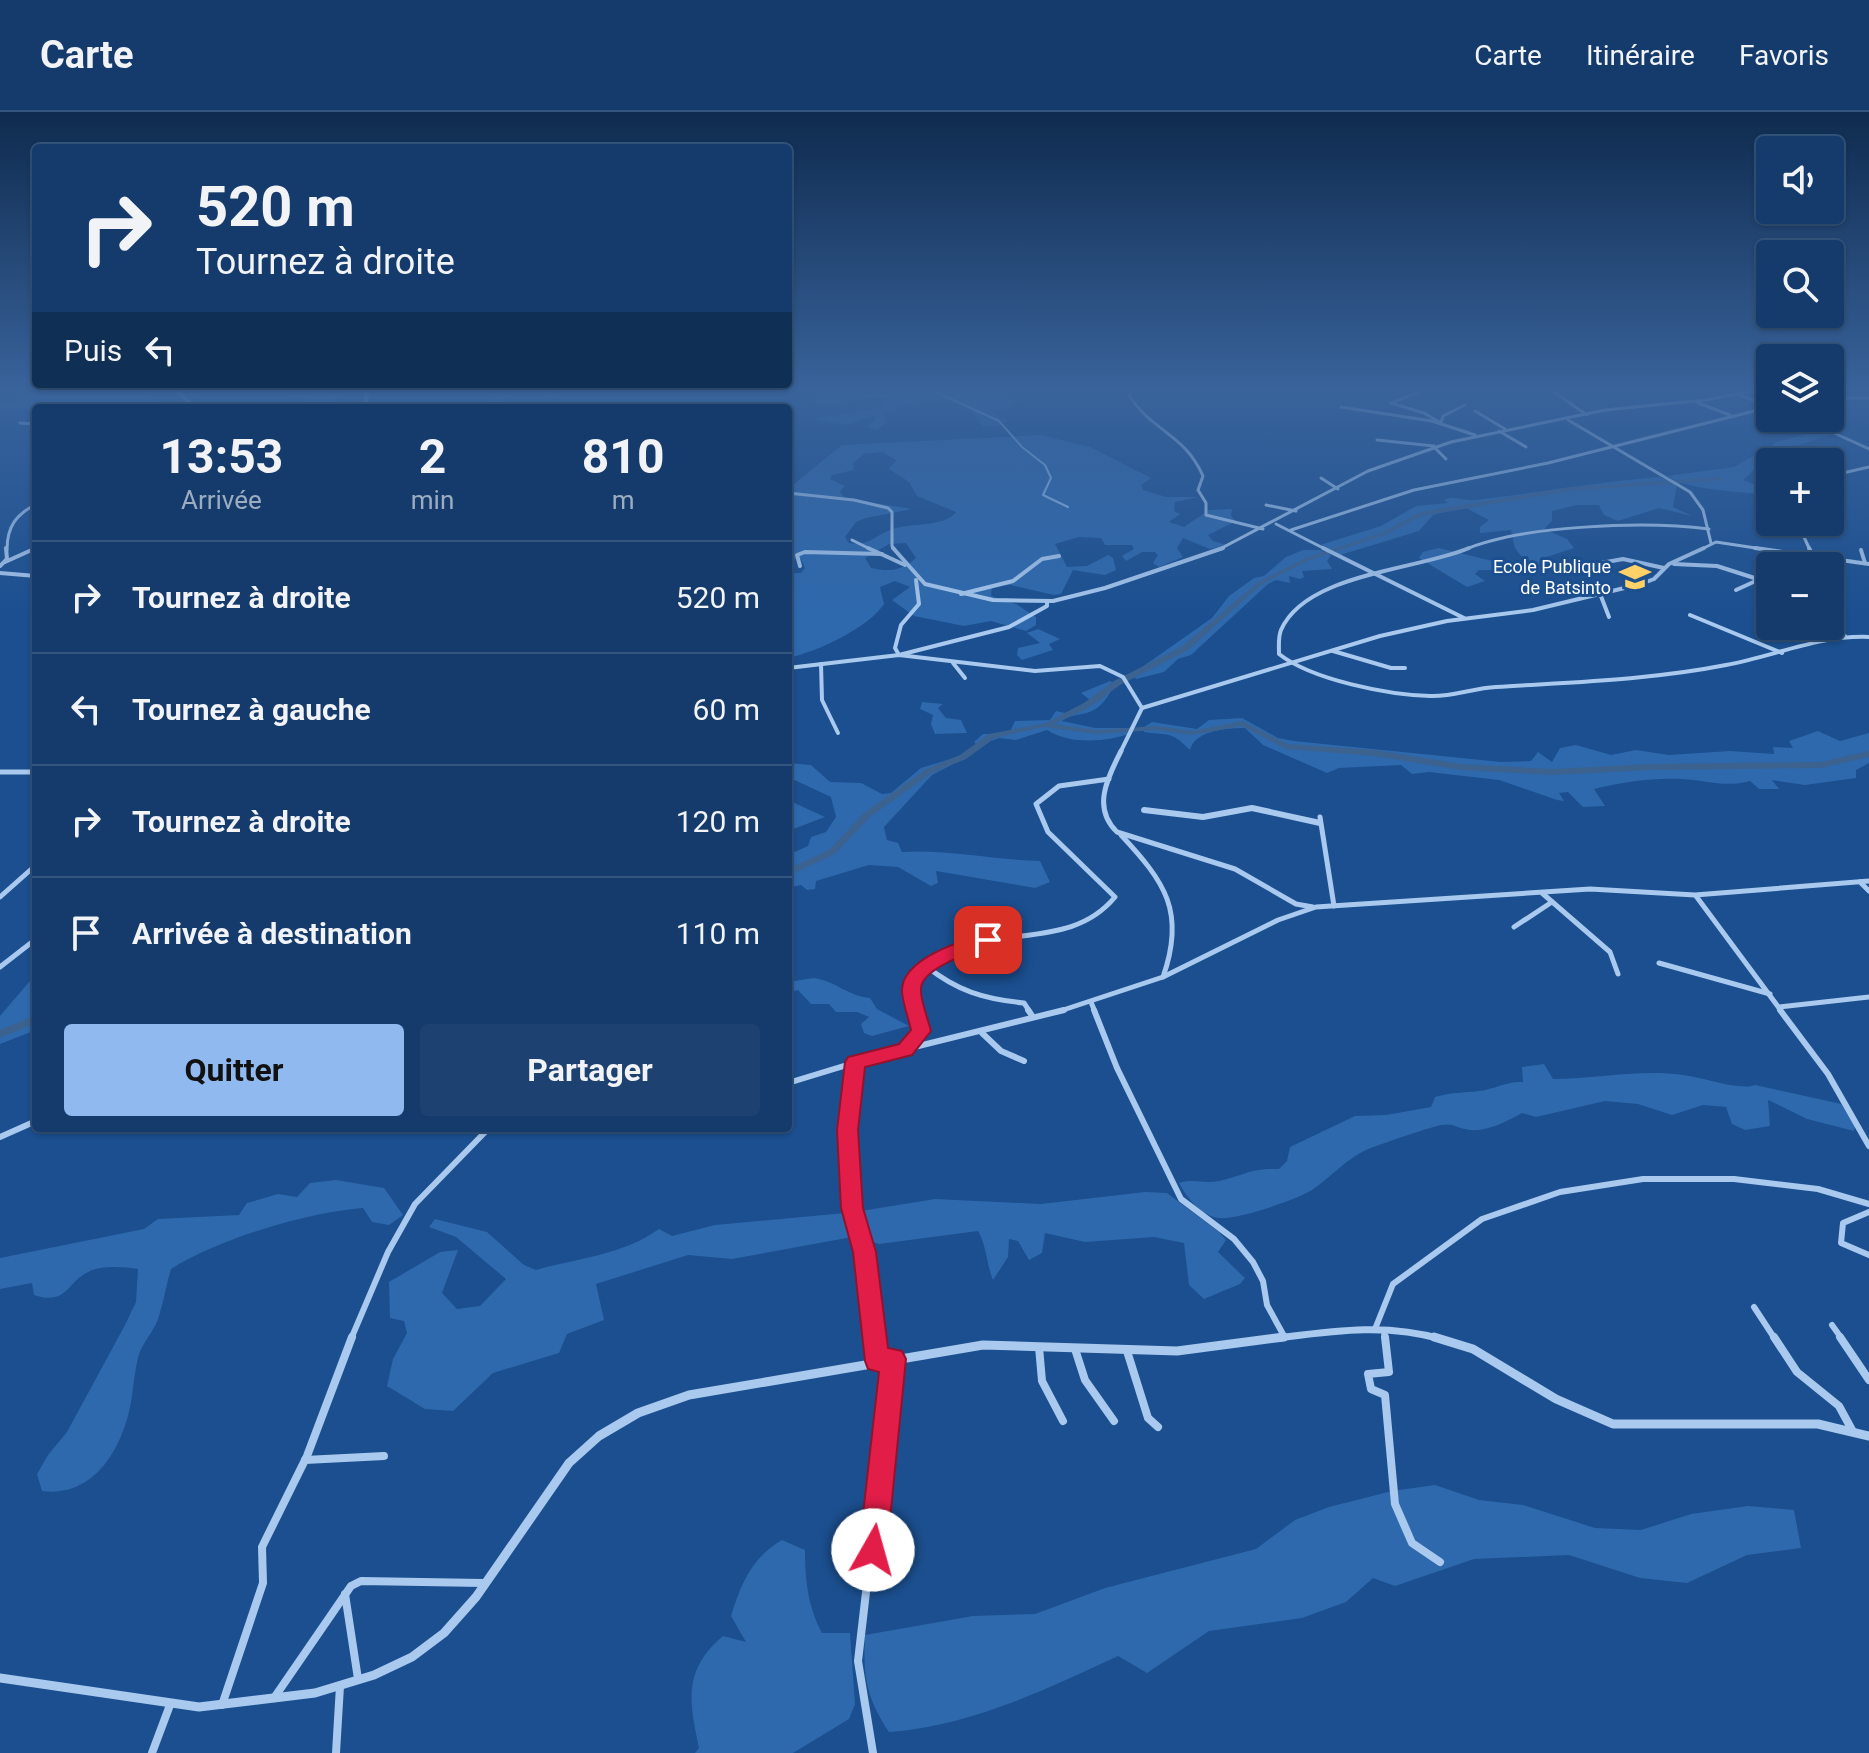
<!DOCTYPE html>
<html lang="fr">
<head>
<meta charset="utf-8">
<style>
	body { margin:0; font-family:Roboto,sans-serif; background:#1d4271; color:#f1f3f6; height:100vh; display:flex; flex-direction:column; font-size:30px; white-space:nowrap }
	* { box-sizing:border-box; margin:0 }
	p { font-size:26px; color:#9dadc1 }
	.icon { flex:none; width:44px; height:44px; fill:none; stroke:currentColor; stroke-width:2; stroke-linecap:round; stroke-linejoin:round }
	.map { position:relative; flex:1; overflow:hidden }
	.drawer { position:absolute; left:32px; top:292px; width:760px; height:728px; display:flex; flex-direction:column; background:#143b6b; border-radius:8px; box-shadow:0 2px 6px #0004,0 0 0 2px #33557e }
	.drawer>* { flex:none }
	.top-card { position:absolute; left:32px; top:32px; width:760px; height:244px; border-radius:8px; box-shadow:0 2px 6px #0004,0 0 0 2px #33557e; background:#143b6b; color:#f1f3f6; overflow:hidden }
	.fabs { position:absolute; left:1756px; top:24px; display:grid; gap:16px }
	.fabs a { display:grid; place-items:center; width:88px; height:88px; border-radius:8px; background:#143b6b; box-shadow:0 2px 6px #0004,0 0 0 2px #33557e; font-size:40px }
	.pin { position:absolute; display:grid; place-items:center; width:68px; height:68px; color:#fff; margin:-34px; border-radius:16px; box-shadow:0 4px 12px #0006 }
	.me { position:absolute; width:88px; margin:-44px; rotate:7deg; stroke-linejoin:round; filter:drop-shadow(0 0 6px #0008) }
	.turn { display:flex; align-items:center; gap:28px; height:168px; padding:0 32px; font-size:36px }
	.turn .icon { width:104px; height:104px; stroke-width:2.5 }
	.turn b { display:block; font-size:56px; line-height:68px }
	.then { display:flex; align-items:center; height:76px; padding:0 32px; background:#0003; gap:16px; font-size:30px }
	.eta { display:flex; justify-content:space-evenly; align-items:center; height:136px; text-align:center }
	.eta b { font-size:48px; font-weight:700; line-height:56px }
	.button { display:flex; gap:16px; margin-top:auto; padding:16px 32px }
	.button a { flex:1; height:92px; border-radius:8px; background:#90b9f0; color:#111; font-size:32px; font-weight:700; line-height:92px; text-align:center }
	.button a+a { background:#1d4271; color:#f1f3f6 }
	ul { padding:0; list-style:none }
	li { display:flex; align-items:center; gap:24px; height:112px; padding:0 32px; border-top:2px solid #33557e }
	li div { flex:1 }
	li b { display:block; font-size:30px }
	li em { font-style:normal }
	header { display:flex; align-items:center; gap:48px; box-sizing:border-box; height:112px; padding:0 40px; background:#143b6b; border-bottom:2px solid #33557e }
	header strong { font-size:38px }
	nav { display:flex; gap:44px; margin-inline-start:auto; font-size:28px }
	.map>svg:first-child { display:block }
	.green { fill:#2e69ad; fill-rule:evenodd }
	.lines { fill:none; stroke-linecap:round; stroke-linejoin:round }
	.stream { stroke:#9cc4f0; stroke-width:2 }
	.river { fill:#3c6290; fill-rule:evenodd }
	.minor-far4 { stroke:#a9c9ee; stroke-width:3 }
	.minor-far3 { stroke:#a9c9ee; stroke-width:4 }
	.minor-far2 { stroke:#a9c9ee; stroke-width:5 }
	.minor-far1 { stroke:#a9c9ee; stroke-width:6 }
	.minor { stroke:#a9c9ee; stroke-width:8 }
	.tertiary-far3 { stroke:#a9c9ee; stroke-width:4 }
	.tertiary-far2 { stroke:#a9c9ee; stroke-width:6 }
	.tertiary-far1 { stroke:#a9c9ee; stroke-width:7 }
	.tertiary { stroke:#a9c9ee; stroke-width:9 }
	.route { fill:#e11d48; stroke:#92132f; stroke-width:2 }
	.labels { text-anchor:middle; stroke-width:6; stroke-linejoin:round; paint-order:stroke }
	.far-poi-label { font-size:18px; fill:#fff; stroke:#1b4f8f; text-anchor:end }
</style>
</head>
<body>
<header>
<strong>Carte</strong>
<nav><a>Carte</a><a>Itinéraire</a><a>Favoris</a></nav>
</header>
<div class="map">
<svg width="1869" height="1641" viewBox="0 0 1869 1641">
	<rect width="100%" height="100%" fill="#1b4f8f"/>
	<g class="green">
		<polygon points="62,276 87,280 107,276 165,276 151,284 161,288 161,294 197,284 201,280 198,276 245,276 203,283 161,296 0,297 0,293 18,292 10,285"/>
		<polygon points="271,276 310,276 307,277 318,287 334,282 338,285 336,289 354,292 351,296 312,296 314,292 306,292 302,285 286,284 290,281 288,277"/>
		<polygon points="525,276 542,276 559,283 550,288 533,279 503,287 511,296 446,296 475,293"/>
		<path d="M924,276H963L1018,289L1010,295L989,299L1008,309L997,314H982C963,277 917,287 885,301V312L877,318L867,315L877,306L873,304L845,313L812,307L877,297L888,286C863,281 837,299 812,289L822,284L917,280Z"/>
		<path d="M1818,319L1833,322L1781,339L1779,346L1755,357L1743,368L1770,379V384C1737,378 1693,380 1667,364L1734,355L1777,330Z"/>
		<path d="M1041,323L1090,335L1151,366L1141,373L1143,378L1166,385H1199L1175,390L1174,399L1180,402L1169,410L1184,415L1209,398L1232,397L1231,404L1236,409L1208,423L1213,429L1227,433L1210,437L1183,426L1177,436L1183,445L1159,455L1153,451L1158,443L1155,440H1142L1126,449L1122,444L1134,437L1132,433H1105L1101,426L1079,425L1055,432L1067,455L1087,454L1108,443L1113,446L1116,458L1105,463L1073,458L1061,482L1054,483L1011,473L992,474L991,484L1016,492L1036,505V513L1026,519L991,509L964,514L914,504L892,488L910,475L895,469L880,475L884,492C868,516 817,540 788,546V461H801L805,456L801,447L788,448V377L842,333ZM882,340L896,348L889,357L909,370L917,384L956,400C945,415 913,411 896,416C876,421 871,435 849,431L845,425L856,410L866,406L912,397L844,386L840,379L845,374L830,367L832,363L854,358L853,351L864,342ZM906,431L916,446C901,459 890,460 871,456L865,446L889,432Z"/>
		<path d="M1659,365L1677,373L1673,395L1692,404L1659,396L1618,409L1604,403L1599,393H1577L1552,399V409L1544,417L1567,427L1574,436L1540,447L1539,454L1545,457L1534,460L1515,436L1511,418L1480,421V415L1489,408L1466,396L1448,399L1433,403L1419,419L1340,443L1320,433L1381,414L1416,394L1448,391L1444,388C1455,383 1462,389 1474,388C1536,381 1597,370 1659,365Z"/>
		<polygon points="1439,436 1513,454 1501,458 1479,458 1475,462 1485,469 1467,475 1419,446 1423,440"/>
		<polygon points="1303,438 1320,438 1331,443 1327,449 1332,457 1302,459 1304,465 1300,467 1289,464 1290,471 1276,468 1268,472 1191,543 1178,547 1164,560 1136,567 1132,562 1212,506 1229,484 1254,466 1264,464 1286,445"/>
		<polygon points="1038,517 1060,527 1049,532 1053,538 1022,548 1017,543 1018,536 1040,531 1027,521"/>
		<path d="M1110,569L1116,573C1108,582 1105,592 1094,598C1084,604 1072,601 1062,609L1095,616H1135L1132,621C1108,630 1069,633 1047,618L1016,628L999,626L978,634L974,630L983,622H1009L1015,609L1050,608L1056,599L1065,601L1090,588L1081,581Z"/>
		<polygon points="922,590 943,592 938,596 946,606 961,608 967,621 935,622 931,612 933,603 920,597"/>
		<path d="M1242,606L1278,626L1294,629L1501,650L1531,649L1538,640L1552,650L1560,636L1576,633L1611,643L1636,638L1669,643L1730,639L1774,642L1773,635L1793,636L1789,629L1818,619L1840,629L1869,621V651L1856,658V666L1805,673L1772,668L1779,677H1759L1750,669C1726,676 1705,668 1681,667C1651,666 1623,670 1594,677L1605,694L1583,695L1568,680L1559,681L1564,689L1557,688L1499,668L1429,660L1412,662L1401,653L1339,656L1327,661L1263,633L1245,616C1228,616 1195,618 1190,638C1170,618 1169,624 1144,620V615L1152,610L1197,617L1209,608Z"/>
		<path d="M957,645L959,649L932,663L884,715L887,728L898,731L902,740C947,737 994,748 1040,749L1050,770L1035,776L936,759L938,771L931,774L898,755L869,753L816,769L815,777L807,778L801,773L788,776V743L808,734L811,725L826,720L836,705L831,685L788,665V651L811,653L830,670L861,671L882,682L891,681L921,656Z"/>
		<polygon points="788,688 825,705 788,719"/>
		<polygon points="36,862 36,918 0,932 0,904"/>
		<path d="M814,866C835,869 848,884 870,886L877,897L909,914L872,924L864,921L861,912L869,905L857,900H836L829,892H811L798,878L788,881V870Z"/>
		<path d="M1544,952L1553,967C1597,967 1639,957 1683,963C1702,965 1739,979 1755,973L1841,992L1855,1014L1854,1019L1807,1007L1768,988L1770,1014L1745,1018L1732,1012L1726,995L1703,993L1672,1003L1638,992L1605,989L1536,1005L1522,1001C1506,1010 1483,1022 1465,1017C1456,1015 1452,1011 1441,1013C1427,1016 1381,1032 1366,1038C1345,1048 1331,1065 1312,1078C1296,1088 1237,1108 1219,1106C1201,1104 1187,1086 1179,1071C1194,1066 1207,1073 1223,1068C1247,1062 1251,1056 1279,1057L1287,1049L1290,1035L1355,1004L1386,1003L1431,995L1435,985C1451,980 1463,981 1479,979C1496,977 1506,969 1523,970L1522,955Z"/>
		<path d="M336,1068L384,1076L403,1103L389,1113L372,1110L363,1096C308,1100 218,1127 171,1157C166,1174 163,1193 157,1210C152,1221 143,1231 139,1242C135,1257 134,1270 132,1284C125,1333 96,1386 42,1379L37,1362L48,1343L67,1320L125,1213L136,1190L138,1157C123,1155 102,1153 88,1160C67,1170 67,1194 34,1183L32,1171L0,1177V1146L144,1117L158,1107L239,1103L247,1091L278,1082L297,1085L310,1071Z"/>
		<path d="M1145,1080L1167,1081L1219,1120L1226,1128L1218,1140L1245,1166L1240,1172L1204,1187L1189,1173L1184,1131L1154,1125L1085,1130L1045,1121L1042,1141L1029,1148L1018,1129L1009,1127L1008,1145L993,1168C986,1151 987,1135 978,1119L879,1132L863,1127L855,1100L935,1087L1041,1092Z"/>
		<path d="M845,1101L852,1125L732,1147L688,1143L596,1172L604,1208L567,1222L559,1241L493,1261L453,1299L425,1297L387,1274L393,1247L407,1221L404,1209L390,1206L389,1170L440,1140L458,1138L442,1181L457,1197L480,1194L506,1167L456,1125L429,1115L435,1107L487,1120L524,1153L536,1158C578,1146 623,1143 659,1117L672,1124L715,1113Z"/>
		<path d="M1435,1373L1479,1388L1523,1393L1595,1416L1641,1418L1691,1402L1748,1394L1794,1398L1801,1436L1747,1443L1687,1471L1640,1466L1569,1443L1474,1447L1395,1474L1373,1466L1346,1490L1302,1506L1209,1519L1147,1561L1118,1544C1045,1578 970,1614 889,1620C866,1585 863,1565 865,1523L973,1504L1035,1502L1105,1476L1256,1437L1295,1408L1329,1395L1392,1379Z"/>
		<path d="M782,1428L805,1438C805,1469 808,1494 822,1521H850L855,1592L849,1607L793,1641H695L699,1636C689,1589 683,1558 723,1524L746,1530L731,1504C741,1472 752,1445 782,1428Z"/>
	</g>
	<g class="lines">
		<polyline class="stream" points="942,276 938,281 999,309 1022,335 1045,353 1051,366 1043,383 1068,395"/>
		<g class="river">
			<polygon points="1722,365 1724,366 1724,368 1571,379 1422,404 1385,423 1310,448 1262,472 1187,539 1120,573 1090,595 1054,612 1096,618 1157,614 1192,619 1243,609 1288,632 1375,638 1461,652 1552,657 1652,652 1821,650 1869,639 1869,645 1821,656 1652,658 1552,663 1461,658 1375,644 1286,637 1242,614 1192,623 1157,618 1096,622 1044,615 995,626 966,647 932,661 870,705 835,742 788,764 788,757 829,738 864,701 926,657 960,643 989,622 1046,611 1084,591 1114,569 1181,535 1258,470 1306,446 1381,421 1420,400 1571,375"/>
			<polygon points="36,903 36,911 0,926 0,918"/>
		</g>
		<g class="minor-far4">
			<polyline points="172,276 197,296"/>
			<path d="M1132,276L1129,283C1151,319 1184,321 1203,364L1198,378L1206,391V403L1263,417"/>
			<polyline points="1430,276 1391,291 1424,301 1441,311 1443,304 1465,293"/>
			<polyline points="1548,276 1587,303"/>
			<polyline points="1737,282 1769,294"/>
			<polyline points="1830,286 1869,286"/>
			<polyline points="1698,291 1730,303"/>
			<polyline points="1341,295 1432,309 1475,323"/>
			<polyline points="1475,299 1505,317"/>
			<polyline points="1801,306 1869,337"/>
			<polyline points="1568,308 1690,380 1703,398 1711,431"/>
			<polyline points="20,311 36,312"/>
			<polyline points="1499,319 1526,335"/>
			<polyline points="1377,328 1434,334"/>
			<polyline points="1434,335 1446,347"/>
			<polyline points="1830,364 1869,355"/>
			<polyline points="1321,366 1338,377"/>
			<polyline points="788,381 854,388 888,396 892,400 892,434 895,438"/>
			<polyline points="1266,393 1296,399"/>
			<polyline points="1797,410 1810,438"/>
			<polyline points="1276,412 1327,438"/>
			<polyline points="1291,418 1414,378 1548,351 1770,295"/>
			<polyline points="852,428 872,438"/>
			<path d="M7,438C7,414 16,403 36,392"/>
			<polyline points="32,438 36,436"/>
			<polyline points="1218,438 1368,359 1451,330 1605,298 1705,288 1770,276"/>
			<path d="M1464,438C1521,413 1646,409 1709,417"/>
			<polyline points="1700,438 1716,430 1769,438"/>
		</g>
		<g class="minor-far3">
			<polyline points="868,436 905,453"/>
			<polyline points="893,436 925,472 993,488 1053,489 1105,476 1223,436"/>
			<polyline points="1323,436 1464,506"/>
			<path d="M1469,436C1418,458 1306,461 1281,518C1278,525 1279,534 1279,542C1312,568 1389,583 1430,584C1452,585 1474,576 1496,575C1573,570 1650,568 1726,553C1775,544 1819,523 1869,525"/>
			<polyline points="1755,436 1869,452"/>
			<polyline points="1809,436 1813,444"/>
			<polyline points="1861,438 1865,451"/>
			<polyline points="1791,443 1801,454"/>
			<polyline points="5,450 36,436"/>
			<polyline points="1674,452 1717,454 1770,471"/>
			<polyline points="0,454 7,447 6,436"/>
			<polyline points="800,454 797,443 805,440 882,442"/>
			<polyline points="1579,455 1623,447 1664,456"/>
			<polyline points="0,461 36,464"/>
			<polyline points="916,468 919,492 901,513 895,536 899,543 1009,515 1047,494 1047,489"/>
			<polyline points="1736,478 1760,467"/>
			<polyline points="1599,479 1609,505"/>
			<polyline points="961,482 1013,469 1042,447 1059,444"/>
			<polyline points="1690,503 1782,541"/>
			<polyline points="1830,510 1845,524"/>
			<polyline points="1333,539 1391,556 1405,556"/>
			<polyline points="953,551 965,566"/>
			<polyline points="821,552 822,588 838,621"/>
			<polyline points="788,556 899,543 1035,559 1100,554 1123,565 1142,596 1120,641"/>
			<polyline points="1142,596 1380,524 1447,509 1533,498 1641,472 1654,467 1669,452 1704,436"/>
		</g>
		<g class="minor-far2">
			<path d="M1121,639C1107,667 1092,696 1117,720L1235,757L1296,792L1313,795"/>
			<polyline points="0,660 36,660"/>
			<polyline points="1320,705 1334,794"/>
			<path d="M1121,723C1165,770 1186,800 1163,865"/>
			<polyline points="1860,770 1869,779"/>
			<polyline points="1542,781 1610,840 1618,862"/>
			<polyline points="1696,784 1782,900"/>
			<polyline points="0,785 36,753"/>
			<polyline points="1514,815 1552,790"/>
			<polyline points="1659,851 1770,882"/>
			<path d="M926,854C957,879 984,887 1024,891L1030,900"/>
			<polyline points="0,855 36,827"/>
			<polyline points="1091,890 1095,900"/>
			<polyline points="1779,895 1869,885"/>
			<path d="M917,900L912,872C971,798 1062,849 1115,785L1048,720L1036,692L1059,674L1109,667"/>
			<polyline points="1057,900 1163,865 1278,808 1316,795 1590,777 1695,783 1869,769"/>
		</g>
		<g class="minor-far1">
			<polyline points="1028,898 1033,905"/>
			<polyline points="1094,898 1117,956 1181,1087 1234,1127 1253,1150 1263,1169 1267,1193 1284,1224"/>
			<polyline points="1780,898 1828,962 1869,1034"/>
			<polyline points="982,921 1001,939 1024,949"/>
			<polyline points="906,937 921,919 917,898"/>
			<polyline points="856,950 848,1041 852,1096 864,1140 874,1227"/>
			<polyline points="788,971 870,946 1064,898"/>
			<polyline points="0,1025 36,1009"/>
			<polyline points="1869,1100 1843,1111 1841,1131 1869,1143"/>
			<polyline points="1754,1195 1775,1227"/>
			<polyline points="1832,1213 1842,1227"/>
			<polyline points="1375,1217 1393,1172 1482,1107 1560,1080 1643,1067 1734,1067 1818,1077 1869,1092"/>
			<polyline points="1384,1218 1385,1227"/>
			<polyline points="351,1227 388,1140 415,1092 489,1016"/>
		</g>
		<g class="minor">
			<polyline points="874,1225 877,1249"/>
			<polyline points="1385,1225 1389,1260 1368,1262 1371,1277 1385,1283 1395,1392 1412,1431 1440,1450"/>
			<polyline points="1774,1225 1797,1260 1839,1294 1852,1318"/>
			<polyline points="1840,1225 1869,1268"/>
			<polyline points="1039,1235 1042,1269 1063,1309"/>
			<polyline points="1075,1237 1085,1268 1114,1309"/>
			<polyline points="1127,1239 1148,1306 1158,1315"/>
			<polyline points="305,1348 384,1344"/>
			<polyline points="345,1482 358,1567"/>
			<polyline points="274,1586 351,1474 361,1469 483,1471"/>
			<polyline points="222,1593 263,1471 262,1435 307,1344 352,1225"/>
			<polyline points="152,1641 170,1593"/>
			<polyline points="336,1641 340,1574"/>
			<polyline points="873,1641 858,1549 893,1248"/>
		</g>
		<g class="tertiary-far3">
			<polyline points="192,293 238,296"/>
			<polyline points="360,296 365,293 368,276"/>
		</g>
		<polyline class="tertiary-far2" points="1144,698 1203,705 1252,696 1320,711"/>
		<path class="tertiary-far1" d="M1269,1227C1327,1220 1383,1210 1441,1227"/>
		<g class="tertiary">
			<polyline points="1434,1225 1473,1237 1556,1287 1613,1312 1818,1312 1869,1324"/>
			<polyline points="0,1566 199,1595 315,1581 374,1563 412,1545 444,1521 476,1485 569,1351 599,1324 638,1301 689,1283 983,1233 1177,1239 1284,1225"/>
		</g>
	</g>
	<linearGradient id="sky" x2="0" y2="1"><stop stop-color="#0f2b4f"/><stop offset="0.55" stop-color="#39639b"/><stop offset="1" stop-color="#39639b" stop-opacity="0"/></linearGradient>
	<rect width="1869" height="505" fill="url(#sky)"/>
	<path class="route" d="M988,821L997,828L994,832C977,839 923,854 921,876C920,889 928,906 931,919L912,943L865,955L858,1018L863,1096L876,1140L888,1236L902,1239L906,1247L887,1438L883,1448L873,1452L863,1448L859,1438L879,1260L868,1257L865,1249L853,1140L841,1096L837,1018L845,950L848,945L899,932L911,918C908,905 903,892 902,880C900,847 963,828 988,821Z"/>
	<defs>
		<symbol id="school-bare" viewBox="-9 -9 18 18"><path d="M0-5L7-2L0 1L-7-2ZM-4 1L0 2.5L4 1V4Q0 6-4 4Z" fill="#ffd166" stroke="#1b4f8f" stroke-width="2.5" paint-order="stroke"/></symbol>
	</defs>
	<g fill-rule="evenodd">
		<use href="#school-bare" x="1613" y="443" width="44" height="44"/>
	</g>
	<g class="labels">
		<g class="far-poi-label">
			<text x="1611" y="461">Ecole Publique<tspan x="1611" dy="21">de Batsinto</tspan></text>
		</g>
	</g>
</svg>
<div class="fabs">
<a><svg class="icon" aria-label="sound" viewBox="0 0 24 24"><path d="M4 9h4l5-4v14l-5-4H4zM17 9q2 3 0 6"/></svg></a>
<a><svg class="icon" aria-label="search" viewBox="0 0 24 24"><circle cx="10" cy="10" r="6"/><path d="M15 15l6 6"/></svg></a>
<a><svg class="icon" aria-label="layers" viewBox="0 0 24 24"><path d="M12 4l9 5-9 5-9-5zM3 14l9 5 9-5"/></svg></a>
<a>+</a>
<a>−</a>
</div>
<div class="pin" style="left:988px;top:828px;background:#d93025"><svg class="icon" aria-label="arrive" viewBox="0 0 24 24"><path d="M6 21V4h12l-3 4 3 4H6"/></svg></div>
<svg class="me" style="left:873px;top:1438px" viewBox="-20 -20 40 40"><circle r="19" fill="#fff"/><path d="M0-13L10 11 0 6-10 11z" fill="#e11d48"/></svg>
<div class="top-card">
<div class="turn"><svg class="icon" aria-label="right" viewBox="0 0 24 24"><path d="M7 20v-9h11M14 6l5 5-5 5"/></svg><div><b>520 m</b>Tournez à droite</div></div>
<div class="then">Puis<svg class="icon" aria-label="left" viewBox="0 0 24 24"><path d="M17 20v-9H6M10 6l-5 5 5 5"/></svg></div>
</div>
<section class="drawer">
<div class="eta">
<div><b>13:53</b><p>Arrivée</p></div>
<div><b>2</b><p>min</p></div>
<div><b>810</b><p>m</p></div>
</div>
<ul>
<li><svg class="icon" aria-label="right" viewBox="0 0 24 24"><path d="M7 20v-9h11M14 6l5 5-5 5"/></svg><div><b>Tournez à droite</b></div><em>520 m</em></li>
<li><svg class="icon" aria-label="left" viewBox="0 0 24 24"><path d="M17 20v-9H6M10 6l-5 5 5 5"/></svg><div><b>Tournez à gauche</b></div><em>60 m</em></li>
<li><svg class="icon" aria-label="right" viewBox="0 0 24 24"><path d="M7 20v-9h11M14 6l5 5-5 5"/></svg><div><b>Tournez à droite</b></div><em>120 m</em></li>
<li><svg class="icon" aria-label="arrive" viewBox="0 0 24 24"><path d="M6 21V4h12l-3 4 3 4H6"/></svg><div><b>Arrivée à destination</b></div><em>110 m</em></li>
</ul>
<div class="button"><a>Quitter</a><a>Partager</a></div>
</section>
</div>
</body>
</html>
